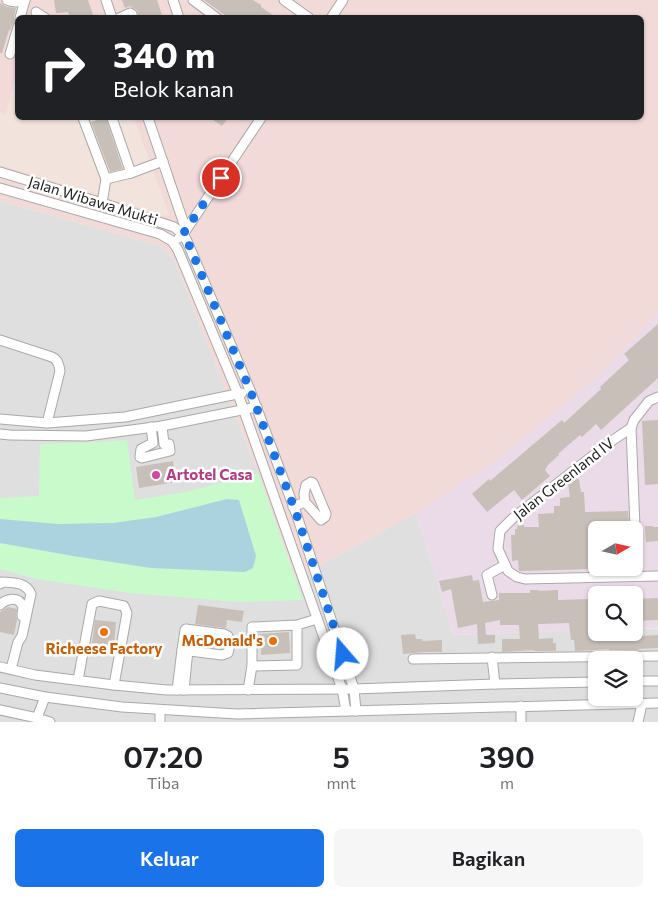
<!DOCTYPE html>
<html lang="id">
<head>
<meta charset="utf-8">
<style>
	body { margin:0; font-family:Commissioner,sans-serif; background:#f6f6f6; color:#202124; height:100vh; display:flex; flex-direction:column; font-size:19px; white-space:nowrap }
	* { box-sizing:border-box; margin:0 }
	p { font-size:16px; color:#757577 }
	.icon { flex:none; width:28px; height:28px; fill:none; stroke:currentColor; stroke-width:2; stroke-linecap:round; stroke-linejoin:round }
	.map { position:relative; height:722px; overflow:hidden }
	.side { display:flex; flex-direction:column; background:#fff; flex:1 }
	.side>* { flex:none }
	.banner { position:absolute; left:15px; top:15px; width:629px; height:105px; border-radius:8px; box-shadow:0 1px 4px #0004; background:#202124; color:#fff; overflow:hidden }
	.needle { width:32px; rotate:81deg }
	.fabs { position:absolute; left:588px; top:521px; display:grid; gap:10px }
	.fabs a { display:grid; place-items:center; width:55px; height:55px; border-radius:8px; background:#fff; box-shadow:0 1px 4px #0004; font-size:25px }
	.pin { position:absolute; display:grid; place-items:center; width:42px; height:42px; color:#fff; margin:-21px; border:2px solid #fff; border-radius:50%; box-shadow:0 1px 5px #0007 }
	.me { position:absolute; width:55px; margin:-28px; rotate:342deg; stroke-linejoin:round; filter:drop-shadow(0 0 4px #0008) }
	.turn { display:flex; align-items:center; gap:18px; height:105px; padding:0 15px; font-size:22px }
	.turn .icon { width:65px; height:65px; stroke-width:2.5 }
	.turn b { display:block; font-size:35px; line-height:42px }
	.eta { display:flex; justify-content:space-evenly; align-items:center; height:85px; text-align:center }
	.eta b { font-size:30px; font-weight:600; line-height:35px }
	.button { display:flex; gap:10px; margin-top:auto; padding:10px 15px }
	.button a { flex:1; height:58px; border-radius:8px; background:#1a73e8; color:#fff; font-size:20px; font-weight:600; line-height:58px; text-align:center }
	.button a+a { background:#f6f6f6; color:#202124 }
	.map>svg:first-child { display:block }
	.residential { fill:#e0dfdf; fill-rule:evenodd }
	.commercial { fill:#f2dad9; fill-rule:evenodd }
	.industrial { fill:#ebdbe8; fill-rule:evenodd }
	.military { fill:#f3e3dd }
	.park { fill:#c8facc }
	.water { fill:#aad3df }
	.building { fill:#c7bfb8 }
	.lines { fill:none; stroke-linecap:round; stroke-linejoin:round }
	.minor-casing { stroke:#a9a9a9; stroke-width:11 }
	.minor { stroke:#fff; stroke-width:9 }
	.route { stroke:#1a73e8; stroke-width:9; stroke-dasharray:0 16.2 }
	.hotel-dot { fill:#d1479c; stroke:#fff; stroke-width:2 }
	.food-dot { fill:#e8710a; stroke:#fff; stroke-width:2 }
	.labels { text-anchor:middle; stroke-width:5; stroke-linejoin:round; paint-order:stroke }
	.street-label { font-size:15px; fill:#222; stroke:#fff }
	.hotel-label { font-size:15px; font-weight:bold; fill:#b23c85; stroke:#fff; text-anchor:start }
	.food-label { font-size:15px; font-weight:bold; fill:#c56008; stroke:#fff; text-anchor:end }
</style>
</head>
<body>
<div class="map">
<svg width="658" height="722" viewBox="0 0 658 722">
	<rect width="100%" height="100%" fill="#f2efe9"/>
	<path class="residential" d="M0,201L160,246L174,259L258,473L295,579L416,513L453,635L596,630V632H634V629H658V722H0ZM596,660H634V698H596Z"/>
	<path class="commercial" d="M0,0H658V312L601,373L498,459L416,513L295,579L258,473L174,259L160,246L0,201ZM18,18H641V118H18Z"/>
	<path class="industrial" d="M658,312V628L634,629V595H596V630L453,635L416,513L498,459L601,373ZM596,530H634V568H596Z"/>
	<polygon class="military" points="17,72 18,118 134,118 169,214 166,216 0,165 0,113 6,115"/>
	<polygon class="park" points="127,440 135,500 186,492 258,473 303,600 240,602 130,593 37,579 0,569 0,498 39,496 40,444 100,442"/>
	<polygon class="water" points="227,499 239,500 256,556 253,568 245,572 151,568 73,556 0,543 0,519 58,524 113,523 156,517"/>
	<g class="building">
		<polygon points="54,0 88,0 94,18 70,18 68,12 56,13"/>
		<polygon points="122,0 157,0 163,18 139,18 137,10 130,6 125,8"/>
		<polygon points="204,0 253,0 261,5 261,7 277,18 229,18"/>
		<polygon points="0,3 7,7 16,8 14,17 15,22 12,25 10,31 9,30 2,53 0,53"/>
		<polygon points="104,118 106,118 123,169 110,172 91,122"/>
		<polygon points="210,118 228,118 222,126"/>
		<polygon points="658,324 658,378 601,430 596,424 582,437 580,435 558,454 559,455 548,465 545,470 550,476 522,500 514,490 487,512 472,494 489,479 490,481 562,420 564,423 601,389 600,387 629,360 624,354"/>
		<polygon points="658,420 658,484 645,485 642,421"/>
		<polygon points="173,461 176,482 139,488 136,467"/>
		<polygon points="579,479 581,492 584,492 585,512 628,511 629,525 626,525 627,530 596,530 596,569 519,571 518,560 512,561 511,535 515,535 515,529 517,529 517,526 524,525 524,527 539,527 538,514 554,513 554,506 560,506 560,498 570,497 568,483 572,480"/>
		<polygon points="645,526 653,526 653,527 658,527 658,541 646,542"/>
		<polygon points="472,575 473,581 479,580 483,602 499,600 499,593 530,593 530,590 538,590 538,591 558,590 558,600 589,599 588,590 596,590 596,622 593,622 594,636 626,636 626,637 658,635 658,648 638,649 638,650 609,650 609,649 575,651 574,640 571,640 569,623 538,624 539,639 553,638 553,643 556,643 556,651 534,651 534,650 502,652 502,639 520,639 519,625 500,625 500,620 485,623 486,635 495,635 495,643 478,644 477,624 458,628 451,589 442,592 439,581"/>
		<polygon points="658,598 658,620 634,621 634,599"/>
		<polygon points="198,605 244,611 242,622 227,620 226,628 195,624"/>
		<polygon points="8,607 17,609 16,616 17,620 14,635 0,632 0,612"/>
		<polygon points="95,620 116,622 114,645 92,643"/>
		<polygon points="289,632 290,653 261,655 261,649 258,649 258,634"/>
		<polygon points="415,634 416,639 422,639 422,641 442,640 442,652 425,652 403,654 401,635"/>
	</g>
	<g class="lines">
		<defs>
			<g id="minor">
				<path d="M7,0C14,3 19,3 25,0"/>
				<polyline points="106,0 112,18"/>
				<polyline points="173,0 179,18"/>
				<polyline points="193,0 217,18"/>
				<polyline points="284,0 309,18"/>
				<polyline points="36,12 45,18"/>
				<polyline points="20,18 25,0"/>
				<polyline points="119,18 130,13 132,14 133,18"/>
				<polyline points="331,18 343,0"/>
				<polyline points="10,54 18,27"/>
				<polyline points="83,118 106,179 102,203"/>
				<polyline points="112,118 131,173"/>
				<polyline points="148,118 186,230"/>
				<polyline points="0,172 102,203 174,227 183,234 187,241 250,390 296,513 354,689 356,711"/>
				<polyline points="106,179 131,173 163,161"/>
				<polyline points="0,188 160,234 172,241 178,250 238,394 342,689 346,711"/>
				<polyline points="179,238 186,230 261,118"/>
				<path d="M0,340L52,357C58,360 59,365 60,371L47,423"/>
				<polyline points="658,397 649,401 634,420 631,428 613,440 513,518 500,531 498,549 508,571 517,577 525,579 658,576"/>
				<polyline points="0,419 47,423 125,417 242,393"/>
				<polyline points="151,427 153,443 141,449 140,457 142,458 170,451 169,444 164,444 162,426"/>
				<polyline points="631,428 637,576"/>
				<polyline points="0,434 10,435 86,436 162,426 257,407"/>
				<polyline points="293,507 305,502 304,494 306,485 311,482 313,483 326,514 325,517 321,520 305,502"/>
				<path d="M0,584L2,582C14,583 26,582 31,594L22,636L18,642L11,669"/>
				<polyline points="492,595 487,575 505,565"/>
				<path d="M0,605C6,599 19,595 23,607C23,608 22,614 22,616"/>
				<polyline points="297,625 297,665 252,666 252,627 297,625 317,619"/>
				<path d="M186,629L224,634L228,636C230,642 230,647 228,653L222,655L182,650L185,630Z"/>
				<polyline points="492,657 495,684"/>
				<polyline points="413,659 658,656"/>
				<polyline points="0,667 35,675 114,685 167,690 354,689 495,684 596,682"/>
				<polyline points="78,680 92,604 99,601 124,606 127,613 114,685"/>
				<polyline points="634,681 658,681"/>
				<polyline points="0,688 45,697 122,707 237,714 658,703"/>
				<polyline points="177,690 182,650"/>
				<polyline points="184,690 188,650"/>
				<polyline points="248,690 252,666"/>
				<polyline points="521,706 521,722"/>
				<polyline points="0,710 37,718 45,697"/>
				<polyline points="37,718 50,722"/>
				<polyline points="160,722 160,710"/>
				<polyline points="638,722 642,704"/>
			</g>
		</defs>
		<use href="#minor" class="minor-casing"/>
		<use href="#minor" class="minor"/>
	</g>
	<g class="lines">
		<polyline class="route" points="221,178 183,234 187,240 250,390 296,513 343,654"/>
	</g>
	<circle class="hotel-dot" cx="156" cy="475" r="5"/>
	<g class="food-dot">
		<circle cx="104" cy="632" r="5"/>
		<circle cx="273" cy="641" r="5"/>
	</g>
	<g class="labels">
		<g class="street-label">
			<text transform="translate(93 201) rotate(17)" y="5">Jalan Wibawa Mukti</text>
			<text transform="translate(564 479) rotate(-38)" y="5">Jalan Greenland IV</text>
		</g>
		<g class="hotel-label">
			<text x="166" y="480">Artotel Casa</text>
		</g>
		<g class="food-label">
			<text x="263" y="646">McDonald's</text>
			<text x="104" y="654" text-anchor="middle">Richeese Factory</text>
		</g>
	</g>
</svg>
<div class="fabs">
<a><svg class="needle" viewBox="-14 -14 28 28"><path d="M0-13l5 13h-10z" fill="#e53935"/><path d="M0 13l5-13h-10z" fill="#757577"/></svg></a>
<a><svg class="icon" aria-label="search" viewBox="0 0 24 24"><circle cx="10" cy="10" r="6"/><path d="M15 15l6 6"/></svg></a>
<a><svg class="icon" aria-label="layers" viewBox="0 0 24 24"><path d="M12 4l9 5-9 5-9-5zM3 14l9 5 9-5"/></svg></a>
</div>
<div class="pin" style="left:221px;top:178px;background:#d93025"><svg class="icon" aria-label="arrive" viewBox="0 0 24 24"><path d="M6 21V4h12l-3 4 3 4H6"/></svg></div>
<svg class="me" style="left:343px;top:654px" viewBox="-20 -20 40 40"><circle r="19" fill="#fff"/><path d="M0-13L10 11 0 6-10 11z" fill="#1a73e8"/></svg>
<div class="banner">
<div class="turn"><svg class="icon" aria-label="right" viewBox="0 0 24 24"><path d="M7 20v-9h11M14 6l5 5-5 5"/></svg><div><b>340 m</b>Belok kanan</div></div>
</div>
</div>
<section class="side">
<div class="eta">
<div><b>07:20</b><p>Tiba</p></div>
<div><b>5</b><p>mnt</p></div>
<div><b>390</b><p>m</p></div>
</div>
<div class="button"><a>Keluar</a><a>Bagikan</a></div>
</section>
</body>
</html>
